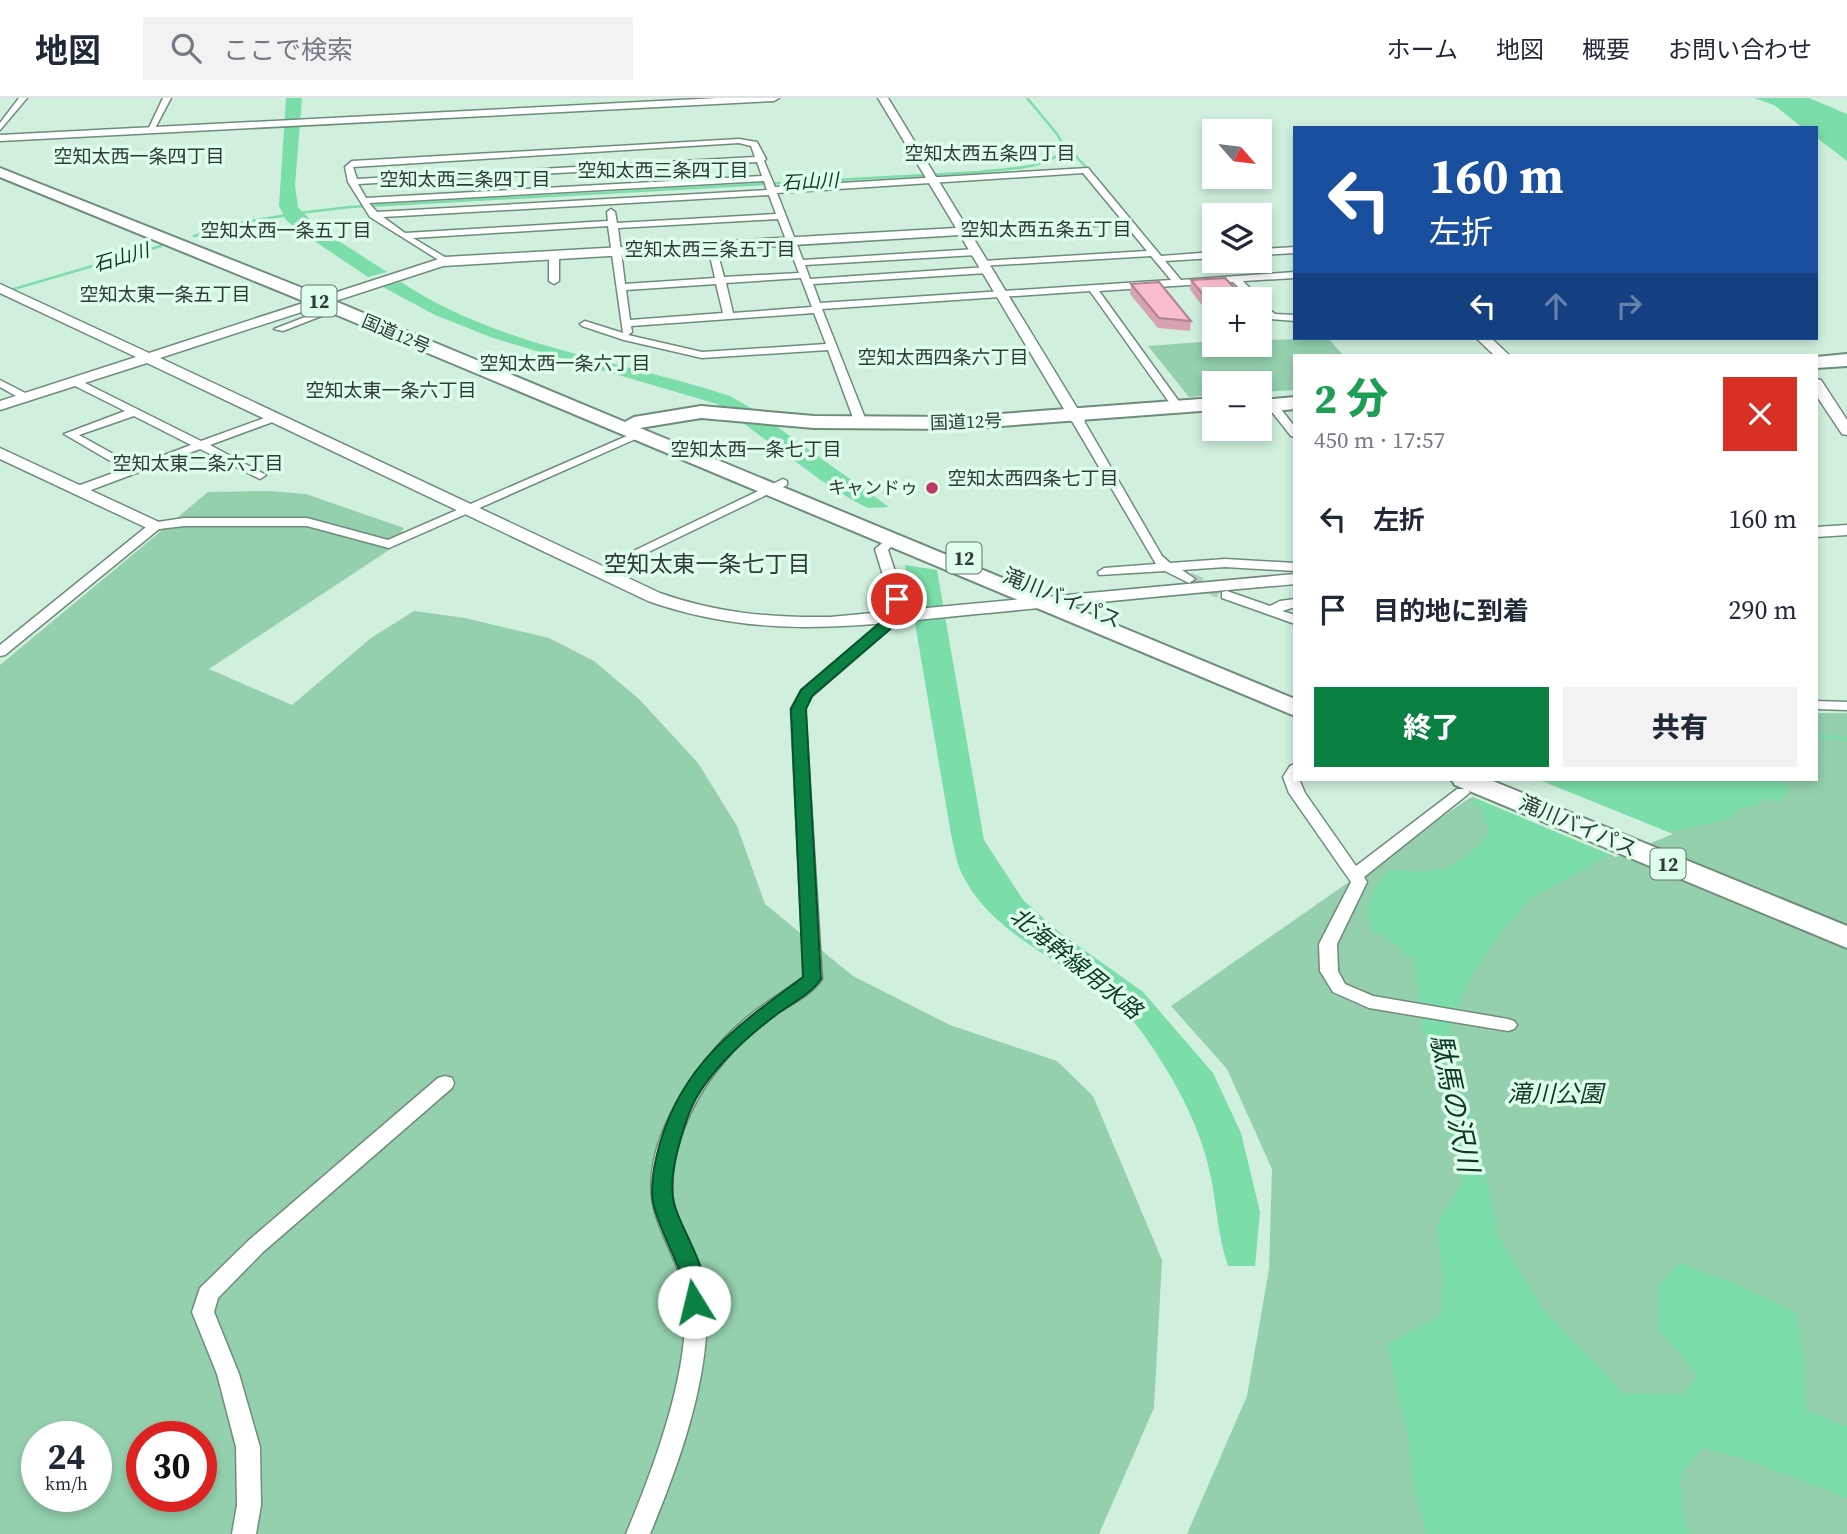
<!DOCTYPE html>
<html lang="ja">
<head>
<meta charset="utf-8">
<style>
	body { margin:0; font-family:"Source Serif 4","Noto Sans JP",serif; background:#f2f2f3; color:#1f2937; height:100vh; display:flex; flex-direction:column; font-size:26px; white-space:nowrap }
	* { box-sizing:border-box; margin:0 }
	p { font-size:23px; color:#747a83 }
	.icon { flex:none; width:38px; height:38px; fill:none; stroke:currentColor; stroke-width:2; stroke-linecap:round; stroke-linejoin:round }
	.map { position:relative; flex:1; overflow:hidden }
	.sheet { position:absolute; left:1293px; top:256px; width:525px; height:427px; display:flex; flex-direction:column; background:#fff; border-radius:0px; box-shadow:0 4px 10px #0003 }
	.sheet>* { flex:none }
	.banner { position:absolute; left:1293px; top:28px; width:525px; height:214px; border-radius:0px; box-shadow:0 4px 10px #0003; background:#1a4fa0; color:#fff; overflow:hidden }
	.needle { width:46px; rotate:118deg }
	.controls { position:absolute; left:1202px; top:21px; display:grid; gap:14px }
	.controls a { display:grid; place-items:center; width:70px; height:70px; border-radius:0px; background:#fff; box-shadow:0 4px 10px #0003; font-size:35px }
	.speed { position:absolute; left:21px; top:1323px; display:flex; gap:14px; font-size:35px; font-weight:700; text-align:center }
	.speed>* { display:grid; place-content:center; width:91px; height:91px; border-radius:50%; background:#fff; box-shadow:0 4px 10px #0003; line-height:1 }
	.speed small { font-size:18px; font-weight:400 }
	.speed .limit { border:10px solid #d22; background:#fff; color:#111 }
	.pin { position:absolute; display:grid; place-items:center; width:60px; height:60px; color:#fff; margin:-30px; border:4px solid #fff; border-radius:50%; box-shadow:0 2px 7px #0007 }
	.me { position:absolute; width:77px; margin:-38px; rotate:351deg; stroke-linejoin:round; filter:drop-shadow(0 0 5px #0008) }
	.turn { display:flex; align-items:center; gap:24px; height:147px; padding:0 21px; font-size:32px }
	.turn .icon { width:91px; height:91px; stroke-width:2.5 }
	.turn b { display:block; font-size:49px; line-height:60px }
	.lanes { display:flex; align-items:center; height:66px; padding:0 21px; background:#0003; justify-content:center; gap:35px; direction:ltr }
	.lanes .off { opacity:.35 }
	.round { display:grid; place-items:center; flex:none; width:74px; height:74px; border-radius:0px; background:#f2f2f3 }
	.head { display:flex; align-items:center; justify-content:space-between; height:119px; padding:0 21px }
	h1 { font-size:42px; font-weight:800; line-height:52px; color:#1e9e55 }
	.action { display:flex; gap:14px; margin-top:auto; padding:14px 21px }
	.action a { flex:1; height:80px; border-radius:0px; background:#0b8043; color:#fff; font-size:28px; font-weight:800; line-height:80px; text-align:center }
	.action a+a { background:#f2f2f3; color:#1f2937 }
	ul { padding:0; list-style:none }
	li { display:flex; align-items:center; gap:21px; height:91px; padding:0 21px }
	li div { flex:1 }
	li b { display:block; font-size:26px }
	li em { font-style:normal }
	header { display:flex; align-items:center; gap:42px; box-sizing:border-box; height:98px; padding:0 35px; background:#fff; border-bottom:2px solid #e0e1e3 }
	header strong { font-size:33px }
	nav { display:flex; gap:38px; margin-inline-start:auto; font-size:24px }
	.search { width:490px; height:63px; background:#f2f2f3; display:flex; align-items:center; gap:18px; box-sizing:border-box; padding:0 24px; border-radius:0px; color:#747a83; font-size:26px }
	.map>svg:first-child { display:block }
	.green { fill:#94d0ae; fill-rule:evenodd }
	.water { fill:#7bdda9 }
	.pier { fill:#d0f0dd }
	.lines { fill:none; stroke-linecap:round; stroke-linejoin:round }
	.stream-far1 { stroke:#7bdda9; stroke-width:2.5 }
	.stream { stroke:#7bdda9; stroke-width:3.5 }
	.street-tunnel { stroke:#b0ccbb; stroke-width:13; stroke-dasharray:13 7; stroke-linecap:butt }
	.street-casing { stroke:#6f8c7b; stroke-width:3 }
	.secondary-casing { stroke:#6f8c7b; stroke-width:3 }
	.highway-casing { stroke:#6f8c7b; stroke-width:4 }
	.street { fill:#fff; fill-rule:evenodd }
	.secondary { fill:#fff; fill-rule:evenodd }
	.highway { fill:#fff; fill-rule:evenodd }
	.wall { fill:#d7a3b0 }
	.building { fill:#fabdcd; stroke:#af8490; stroke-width:2 }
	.route { fill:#0b8043; stroke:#07532c; stroke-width:2 }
	.poi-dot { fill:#c0346a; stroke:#ddfeea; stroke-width:2.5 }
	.labels { text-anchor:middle; stroke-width:7; stroke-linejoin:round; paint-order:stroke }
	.far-street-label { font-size:18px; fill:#2f3b34; stroke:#ddfeea }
	.far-poi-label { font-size:18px; fill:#2f3b34; stroke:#ddfeea; text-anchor:end }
	.far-neighbourhood-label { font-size:19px; fill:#2f3b34; stroke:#ddfeea }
	.far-water-label { font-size:19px; font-style:italic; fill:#0d3824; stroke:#ddfeea }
	.shield { fill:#ddfeea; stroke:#63766b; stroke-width:2 }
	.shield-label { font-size:19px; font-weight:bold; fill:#2f3b34 }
	.street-label { font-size:21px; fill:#2f3b34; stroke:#ddfeea }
	.neighbourhood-label { font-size:23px; fill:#2f3b34; stroke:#ddfeea }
	.water-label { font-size:23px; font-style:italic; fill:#0d3824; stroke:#ddfeea }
	.near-park-label { font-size:24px; font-style:italic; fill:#0f3a25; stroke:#ddfeea }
	.near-water-label { font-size:28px; font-style:italic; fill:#0d3824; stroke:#ddfeea }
</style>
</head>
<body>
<header>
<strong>地図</strong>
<div class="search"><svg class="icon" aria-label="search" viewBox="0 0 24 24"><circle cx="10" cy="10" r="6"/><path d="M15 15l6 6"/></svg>ここで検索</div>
<nav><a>ホーム</a><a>地図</a><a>概要</a><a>お問い合わせ</a></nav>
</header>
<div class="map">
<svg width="1847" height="1436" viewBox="0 0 1847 1436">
	<rect width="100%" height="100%" fill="#d0f0dd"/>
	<g class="green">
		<polygon points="1269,239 1270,242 1328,240 1343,257 1295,257 1295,292 1260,294 1260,285 1214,285 1214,297 1189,299 1148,248 1214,243 1214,247 1260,247 1260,240"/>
		<path d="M269,393L306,396L404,430L389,452L209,571L292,607L371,540L414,513L465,520L549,540L594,563L640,602L698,665L737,728L765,806L853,878L950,927L1057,963L1093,998L1162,1162L1154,1310L1099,1436H0V567L208,394ZM37,1339H96V1398H37ZM142,1339H201V1398H142Z"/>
		<polygon points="1817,615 1847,615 1847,1436 1187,1436 1247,1298 1269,1171 1272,1071 1227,971 1171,908 1465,703 1505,681 1816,681"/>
	</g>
	<g class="water">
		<polygon points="286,0 302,0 295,87 298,109 317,129 387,174 368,179 298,132 286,122 279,108"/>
		<polygon points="1754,0 1809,0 1847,16 1847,63 1817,40 1816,30 1803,30 1774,7"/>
		<path d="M401,184C498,249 621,262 730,298L751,310L889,409L868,410L854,403L822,383L717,306L493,240L435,217L381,188Z"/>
		<path d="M905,467L937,472L984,742L1023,802L1059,834L1143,894L1213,975L1241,1035L1260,1114L1255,1168H1228C1218,1139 1217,1110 1211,1080C1201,1028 1174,980 1144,937C1098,872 998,850 962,776C956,764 954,748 951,736Z"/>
		<path d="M1511,681H1782L1789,692L1780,704L1764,700L1758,707L1741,709L1730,721L1670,734L1603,761L1530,801L1499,837L1474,874L1455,914L1446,949L1482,1056L1498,1137L1542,1210L1623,1295L1684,1296L1698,1277L1658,1231V1188L1679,1165L1736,1186L1796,1214L1804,1264L1806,1313L1847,1328V1400L1741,1360L1702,1350L1680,1378L1683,1418L1690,1436H1427L1415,1395L1409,1344L1387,1246L1441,1218L1443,1184L1437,1127L1462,1084L1448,1031L1439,978L1422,928L1414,863L1390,842L1371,833C1364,807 1372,792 1388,772C1437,776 1455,775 1490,735L1479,708L1470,706Z"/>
	</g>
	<polygon class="pier" points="1504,681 1537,681 1673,736 1616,759 1473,699"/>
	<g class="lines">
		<g class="stream-far1">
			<polyline points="1066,48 1085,68"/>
			<path d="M299,115L350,109L980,74C1012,70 1040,72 1066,52L1057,36L1027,0"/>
			<polyline points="194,138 240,125 287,117"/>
			<polyline points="0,195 161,148"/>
		</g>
		<polyline class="stream" points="1816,638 1847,641"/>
		<polyline class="street-tunnel" points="1189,481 1227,497"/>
		<defs>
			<g id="street">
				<polygon points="19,0 27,0 0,32 0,25"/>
				<polygon points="163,0 171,0 153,34 147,34"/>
				<path d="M739,41L757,44L766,61L764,63L775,89L1088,70L1161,158L1214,154V160L1165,163L1181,182L1295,174V180L1243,183L1260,201H1250L1233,184L1099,193L1183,309L1178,312L1174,311L1090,193L822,211L867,325L861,328L855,325L828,252L702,260L624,242L582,228L580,226L585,223L623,235L608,128L413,140L448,161L450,163L445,166L370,119L348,84L345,69L352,63ZM739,45L751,48L755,59L357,81L353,69ZM757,64L762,78L366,100L358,86ZM1083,75L1121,121L963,130L959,133L963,136L1125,126L1147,153L983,163L978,166L980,168L1151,158L1171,182L820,205L813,186L987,175L992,172L987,169L810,181L805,167L976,157L981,154L976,151L803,162L777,95ZM764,83L767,92L377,114L369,105ZM769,97L776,116L617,125L615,114L611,111L607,114L608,123L405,135L383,119ZM778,121L799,175L724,179L716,149L712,146L708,149L715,180L625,186L618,130ZM801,180L812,209L733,215L726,185ZM716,186L723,215L630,222L626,192ZM814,215L826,246L702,254L628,237L632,234L631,228Z"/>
				<polygon points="1295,149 1295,155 1260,157 1260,151"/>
				<polygon points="554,156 559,159 559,183 554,186 549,183 549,159"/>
				<polygon points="1260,204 1275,216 1295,217 1295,223 1269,221 1260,212"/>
				<polygon points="334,208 342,210 283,233 274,231"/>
				<polygon points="0,282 31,298 32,300 23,302 0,289"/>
				<path d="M71,282H79L201,343L270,318H278V322L210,347L266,377L260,381L200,351L83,395H75V389L124,371L64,336L125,313L71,286ZM134,318L191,347L135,368L79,337Z"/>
				<polygon points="1268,305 1276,305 1295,329 1295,339 1291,338 1268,309"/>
				<polygon points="1078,320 1084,323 1162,458 1170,465 1225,461 1295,465 1295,473 1225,469 1182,472 1195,481 1189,485 1165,473 1099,477 1098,474 1104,470 1156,466 1072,323"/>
				<polygon points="636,334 640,335 640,339 389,450 307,428 184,428 159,431 5,557 0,558 0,547 151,425 184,420 307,420 388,442"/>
				<polygon points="783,381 787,383 787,387 603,476 598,477 592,473"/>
				<path d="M891,438L897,442L888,452L904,501V518L812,598L805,611L822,881C811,898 787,908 771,919C738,944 707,979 690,1016C677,1044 666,1085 676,1115C687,1148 707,1174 707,1210C708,1286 679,1366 650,1436H626C653,1372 689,1276 685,1206C683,1165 660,1143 653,1106C641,1042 698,961 744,922C762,906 784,894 804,879L791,611L801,593L890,517V501L875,451Z"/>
				<polygon points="1227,493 1270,508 1280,503 1295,501 1295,509 1282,513 1295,517 1295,526 1222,500 1222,494"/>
				<polygon points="1816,603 1847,604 1847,612 1816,611"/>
				<polygon points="1295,666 1295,681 1299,681 1305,695 1356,768 1457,691 1467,691 1470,694 1467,697 1364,779 1367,784 1337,846 1338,873 1345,886 1373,898 1508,921 1514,923 1517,927 1514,931 1508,933 1369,910 1333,894 1320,873 1319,846 1351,784 1289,695 1283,679 1290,668"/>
				<polygon points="445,978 452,980 454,985 452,990 263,1154 218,1200 214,1214 239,1276 260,1349 261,1407 256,1436 232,1436 237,1407 236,1349 217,1276 192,1214 200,1190 249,1142 438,980"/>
			</g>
			<g id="secondary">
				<polygon points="718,0 779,0 774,3 0,43 0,37"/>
				<path d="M878,0H888L1085,323L1083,326L1078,327L1071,323L960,137L443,168L160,260L660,495C716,515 771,520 830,519L1295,476V486C1196,495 1098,504 999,514C874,525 770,546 648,503L147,265L0,312V303L136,259L0,195V186L149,255L445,159L956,130Z"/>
				<polygon points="1476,240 1491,240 1509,257 1494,257"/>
				<polygon points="1816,281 1821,282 1847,322 1847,337 1842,336 1816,297"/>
				<polygon points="0,350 161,425 163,428 161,431 149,431 0,361"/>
				<polygon points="1847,427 1847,437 1816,439 1816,429"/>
			</g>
			<g id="highway">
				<polygon points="0,70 325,199 625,324 634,319 701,308 814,318 960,319 1214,300 1214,312 960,331 814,330 701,320 640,330 1295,601 1295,618 313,207 0,79"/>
				<polygon points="1847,256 1847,268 1816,270 1816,259"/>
				<polygon points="1295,299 1295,311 1260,314 1260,302"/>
				<polygon points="1451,681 1488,681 1847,828 1847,850 1455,687"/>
			</g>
		</defs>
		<use href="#street" class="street-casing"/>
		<use href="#secondary" class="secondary-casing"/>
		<use href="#highway" class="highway-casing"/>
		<use href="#street" class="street"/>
		<use href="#secondary" class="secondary"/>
		<use href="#highway" class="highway"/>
	</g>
	<g class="wall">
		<polygon points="1191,182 1214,201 1214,222 1190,192"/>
		<polygon points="1131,186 1191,223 1190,233 1158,230 1130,196"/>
	</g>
	<g class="building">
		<polygon points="1225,180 1245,201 1214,201 1214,210 1191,182"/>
		<polygon points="1159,184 1191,223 1159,220 1131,186"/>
	</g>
	<path class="route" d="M897,497L904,501L902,521L812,598L806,611L821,881C813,894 793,905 780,914C746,939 700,980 687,1021C679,1044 668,1081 674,1105C681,1134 717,1181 702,1210L694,1213L687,1210C681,1199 683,1184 678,1169C670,1148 657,1125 653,1104C650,1086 655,1062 660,1045C683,965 739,926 803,879L791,611L801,592L890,516L891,501Z"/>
	<circle class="poi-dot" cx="932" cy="390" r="7"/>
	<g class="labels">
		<g class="far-street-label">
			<text transform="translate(396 236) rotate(23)" y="6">国道12号</text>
			<text transform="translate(966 324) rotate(-2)" y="6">国道12号</text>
		</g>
		<g class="far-poi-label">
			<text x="918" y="396">キャンドゥ</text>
		</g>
		<g class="far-neighbourhood-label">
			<text x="990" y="62">空知太西五条四丁目</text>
			<text x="139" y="65">空知太西一条四丁目</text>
			<text x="663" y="79">空知太西三条四丁目</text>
			<text x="465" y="88">空知太西二条四丁目</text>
			<text x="1046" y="138">空知太西五条五丁目</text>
			<text x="286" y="139">空知太西一条五丁目</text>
			<text x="710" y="158">空知太西三条五丁目</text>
			<text x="165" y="203">空知太東一条五丁目</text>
			<text x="943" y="266">空知太西四条六丁目</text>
			<text x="565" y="272">空知太西一条六丁目</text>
			<text x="391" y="299">空知太東一条六丁目</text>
			<text x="756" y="358">空知太西一条七丁目</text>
			<text x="198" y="372">空知太東二条六丁目</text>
			<text x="1033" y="387">空知太西四条七丁目</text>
		</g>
		<g class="far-water-label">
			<text transform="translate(810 83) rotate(-3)" y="7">石山川</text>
			<text transform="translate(121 159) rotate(-16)" y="7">石山川</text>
		</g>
		<g class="shield">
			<rect x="301.5" y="187.5" width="35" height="31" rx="5"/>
			<rect x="946.5" y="444.5" width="35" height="31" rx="5"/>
			<rect x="1650.5" y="750.5" width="35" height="31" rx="5"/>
		</g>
		<g class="shield-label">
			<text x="319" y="210">12</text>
			<text x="964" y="467">12</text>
			<text x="1668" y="773">12</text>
		</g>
		<g class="street-label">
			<text transform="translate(1062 500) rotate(22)" y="7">滝川バイパス</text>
			<text transform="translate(1578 728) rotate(23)" y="7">滝川バイパス</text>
		</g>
		<g class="neighbourhood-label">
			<text x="707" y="474">空知太東一条七丁目</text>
		</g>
		<g class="water-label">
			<text transform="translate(1076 865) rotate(39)" y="8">北海幹線用水路</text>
		</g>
		<g class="near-park-label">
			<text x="1555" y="1004">滝川公園</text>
		</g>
		<g class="near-water-label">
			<text transform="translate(1455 1005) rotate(78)" y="10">駄馬の沢川</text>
		</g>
	</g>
</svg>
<div class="controls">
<a><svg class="needle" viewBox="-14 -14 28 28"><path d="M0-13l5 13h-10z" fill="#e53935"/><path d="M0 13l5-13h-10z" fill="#747a83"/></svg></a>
<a><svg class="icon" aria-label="layers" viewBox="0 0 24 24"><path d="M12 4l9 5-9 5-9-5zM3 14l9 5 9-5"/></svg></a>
<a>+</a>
<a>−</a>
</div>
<div class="speed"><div>24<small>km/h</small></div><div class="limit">30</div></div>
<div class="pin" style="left:897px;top:501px;background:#d93025"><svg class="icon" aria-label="arrive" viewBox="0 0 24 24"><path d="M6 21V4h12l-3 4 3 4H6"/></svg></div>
<svg class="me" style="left:694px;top:1204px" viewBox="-20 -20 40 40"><circle r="19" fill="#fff"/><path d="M0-13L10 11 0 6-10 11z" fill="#0b8043"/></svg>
<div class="banner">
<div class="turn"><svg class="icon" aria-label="left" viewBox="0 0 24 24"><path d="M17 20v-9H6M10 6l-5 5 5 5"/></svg><div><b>160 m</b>左折</div></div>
<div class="lanes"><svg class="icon" aria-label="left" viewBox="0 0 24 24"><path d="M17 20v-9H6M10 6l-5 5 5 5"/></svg><svg class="icon off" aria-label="ahead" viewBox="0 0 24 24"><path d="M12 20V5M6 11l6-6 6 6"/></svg><svg class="icon off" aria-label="right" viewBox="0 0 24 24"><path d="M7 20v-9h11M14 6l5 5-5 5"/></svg></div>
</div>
<section class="sheet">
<div class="head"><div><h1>2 分</h1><p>450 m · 17:57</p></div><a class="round" style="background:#d93025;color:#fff"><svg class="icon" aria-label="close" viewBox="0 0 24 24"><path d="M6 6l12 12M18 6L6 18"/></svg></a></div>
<ul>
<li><svg class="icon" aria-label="left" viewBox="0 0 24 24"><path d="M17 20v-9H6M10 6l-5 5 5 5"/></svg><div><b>左折</b></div><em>160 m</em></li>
<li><svg class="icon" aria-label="arrive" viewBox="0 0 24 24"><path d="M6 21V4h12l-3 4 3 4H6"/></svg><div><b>目的地に到着</b></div><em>290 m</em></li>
</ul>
<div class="action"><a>終了</a><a>共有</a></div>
</section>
</div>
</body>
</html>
